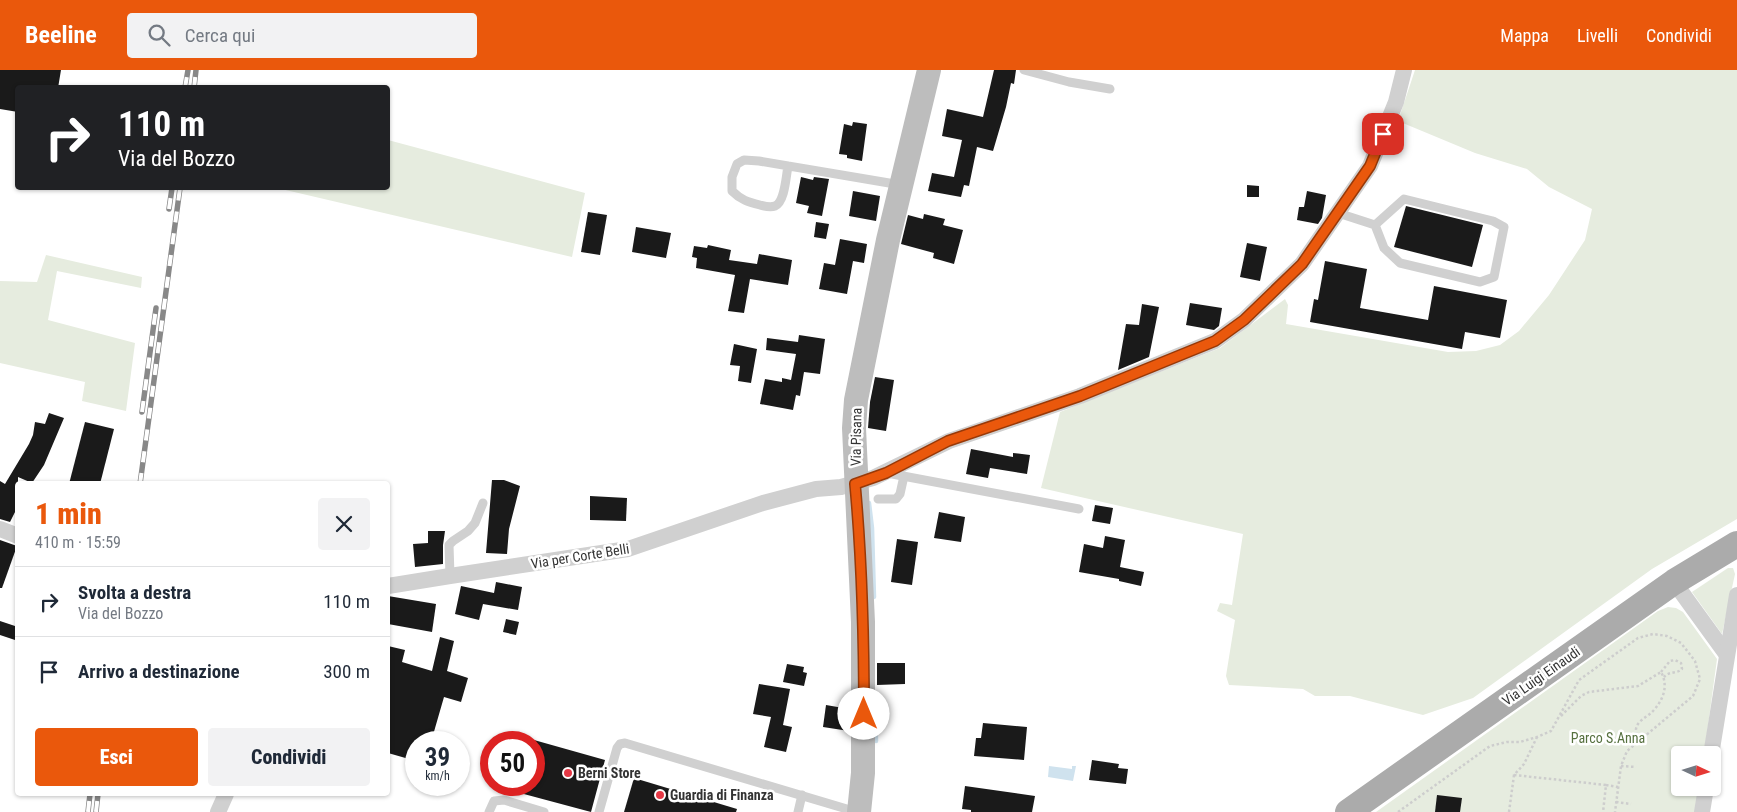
<!DOCTYPE html>
<html lang="it">
<head>
<meta charset="utf-8">
<style>
	body { margin:0; font-family:"Roboto Condensed",sans-serif; background:#f2f2f3; color:#1f2937; height:100vh; display:flex; flex-direction:column; font-size:19px; white-space:nowrap }
	* { box-sizing:border-box; margin:0 }
	p { font-size:16px; color:#747a83 }
	.icon { flex:none; width:28px; height:28px; fill:none; stroke:currentColor; stroke-width:2; stroke-linecap:round; stroke-linejoin:round }
	.map { position:relative; flex:1; overflow:hidden }
	.details { position:absolute; left:15px; top:411px; width:375px; height:315px; display:flex; flex-direction:column; background:#fff; border-radius:5px; box-shadow:0 1px 4px #0004 }
	.details>* { flex:none }
	.top-card { position:absolute; left:15px; top:15px; width:375px; height:105px; border-radius:5px; box-shadow:0 1px 4px #0004; background:#202124; color:#fff; overflow:hidden }
	.needle { width:32px; rotate:94deg }
	.buttons { position:absolute; left:1671px; top:676px; display:grid; gap:10px }
	.buttons a { display:grid; place-items:center; width:50px; height:50px; border-radius:5px; background:#fff; box-shadow:0 1px 4px #0004; font-size:25px }
	.speed { position:absolute; left:405px; top:661px; display:flex; gap:10px; font-size:25px; font-weight:700; text-align:center }
	.speed>* { display:grid; place-content:center; width:65px; height:65px; border-radius:50%; background:#fff; box-shadow:0 1px 4px #0004; line-height:1 }
	.speed small { font-size:12px; font-weight:400 }
	.speed .limit { border:8px solid #d22; background:#fff; color:#111 }
	.pin { position:absolute; display:grid; place-items:center; width:42px; height:42px; color:#fff; margin:-21px; border-radius:10px; box-shadow:0 2px 8px #0006 }
	.me { position:absolute; width:55px; margin:-28px; rotate:0deg; stroke-linejoin:round; filter:drop-shadow(0 0 4px #0008) }
	.turn { display:flex; align-items:center; gap:18px; height:105px; padding:0 20px; font-size:22px }
	.turn .icon { width:65px; height:65px; stroke-width:2.5 }
	.turn b { display:block; font-size:35px; line-height:42px }
	.round { display:grid; place-items:center; flex:none; width:52px; height:52px; border-radius:5px; background:#f2f2f3 }
	.head { display:flex; align-items:center; justify-content:space-between; height:85px; padding:0 20px }
	h1 { font-size:30px; font-weight:800; line-height:38px; color:#ea580c }
	.action { display:flex; gap:10px; margin-top:auto; padding:10px 20px }
	.action a { flex:1; height:58px; border-radius:5px; background:#ea580c; color:#fff; font-size:20px; font-weight:800; line-height:58px; text-align:center }
	.action a+a { background:#f2f2f3; color:#1f2937 }
	ul { padding:0; list-style:none }
	li { display:flex; align-items:center; gap:15px; height:70px; padding:0 20px; border-top:1px solid #e0e1e3 }
	li div { flex:1 }
	li b { display:block; font-size:19px }
	li em { font-style:normal }
	header { display:flex; align-items:center; gap:30px; box-sizing:border-box; height:70px; padding:0 25px; background:#ea580c; color:#fff }
	header strong { font-size:24px }
	nav { display:flex; gap:28px; margin-inline-start:auto; font-size:18px }
	.search { width:350px; height:45px; background:#f2f2f3; display:flex; align-items:center; gap:12px; box-sizing:border-box; padding:0 18px; border-radius:5px; color:#747a83; font-size:19px }
	.map>svg:first-child { display:block }
	.green { fill:#e6ecdf }
	.water { fill:#cfe2ee }
	.lines { fill:none; stroke-linecap:round; stroke-linejoin:round }
	.stream { stroke:#cfe2ee; stroke-width:4.5 }
	.building { fill:#1a1a1a }
	.path { stroke:#cdcdcd; stroke-width:2.5; stroke-dasharray:2.5 2.5; stroke-linecap:butt }
	.lane { stroke:#d0d0d0; stroke-width:9 }
	.street { stroke:#d0d0d0; stroke-width:16 }
	.secondary { stroke:#bdbdbd; stroke-width:24 }
	.primary { stroke:#ababab; stroke-width:26 }
	.rail-casing { stroke:#888; stroke-width:5.5 }
	.rail { stroke:#fff; stroke-width:4; stroke-dasharray:11; stroke-linecap:butt }
	.route-casing { stroke:#983908; stroke-width:12 }
	.route { stroke:#ea580c; stroke-width:9 }
	.poi-dot { fill:#e63946; stroke:#fff; stroke-width:2 }
	.labels { text-anchor:middle; stroke-width:5; stroke-linejoin:round; paint-order:stroke }
	.street-label { font-size:14px; fill:#333; stroke:#fff }
	.park-label { font-size:14px; fill:#56703f; stroke:#fff }
	.poi-label { font-size:14px; font-weight:bold; fill:#333; stroke:#fff; text-anchor:start }
</style>
</head>
<body>
<header>
<strong>Beeline</strong>
<div class="search"><svg class="icon" aria-label="search" viewBox="0 0 24 24"><circle cx="10" cy="10" r="6"/><path d="M15 15l6 6"/></svg>Cerca qui</div>
<nav><a>Mappa</a><a>Livelli</a><a>Condividi</a></nav>
</header>
<div class="map">
<svg width="1737" height="742" viewBox="0 0 1737 742">
	<rect width="100%" height="100%" fill="#fff"/>
	<g class="green">
		<polygon points="1415,0 1737,0 1737,449 1652,499 1473,628 1423,645 1350,626 1315,626 1303,619 1229,615 1226,606 1235,550 1217,541 1220,533 1232,535 1243,464 1041,418 1060,342 1220,278 1285,229 1288,235 1286,254 1448,282 1476,281 1500,275 1519,261 1549,225 1585,170 1592,139 1549,117 1527,99 1475,83 1398,51"/>
		<polygon points="388,70 585,123 572,187 277,118 388,118"/>
		<polygon points="46,185 142,207 141,218 57,201 48,250 135,273 126,341 82,331 85,312 0,293 0,211 37,212"/>
		<polygon points="1728,498 1733,498 1735,504 1722,564 1692,522"/>
		<polygon points="1668,537 1676,538 1683,542 1717,589 1704,685 1680,685 1680,718 1699,718 1695,742 1376,742 1658,541"/>
	</g>
	<polygon class="water" points="1049,696 1072,699 1072,696 1076,696 1073,711 1048,707"/>
	<g class="lines">
		<g class="stream">
			<polyline points="869,433 872,458 874,527"/>
			<polyline points="875,637 876,671"/>
		</g>
	</g>
	<g class="building">
		<polygon points="0,0 61,0 58,18 38,18 25,15 24,18 18,18 18,42 0,39"/>
		<polygon points="994,0 1016,0 1014,14 1011,13 1006,37 993,81 977,77 969,116 964,115 961,127 928,121 932,103 954,107 962,70 942,66 947,39 983,47"/>
		<polygon points="853,52 867,54 862,91 847,88 847,85 839,84 844,54 852,56"/>
		<polygon points="801,107 813,110 814,107 829,109 822,146 807,143 809,136 796,133"/>
		<polygon points="1247,115 1259,116 1259,127 1247,127"/>
		<polygon points="853,121 880,126 876,151 849,146"/>
		<polygon points="1307,121 1326,125 1322,148 1318,154 1297,150 1299,137 1304,137"/>
		<polygon points="1406,136 1483,155 1472,197 1394,177"/>
		<polygon points="588,142 607,145 600,185 581,182"/>
		<polygon points="924,144 945,149 943,155 963,160 954,194 933,188 934,183 901,174 908,145 923,149"/>
		<polygon points="816,152 829,154 826,169 814,167"/>
		<polygon points="636,157 671,163 666,188 632,182"/>
		<polygon points="840,169 867,174 864,193 853,191 847,224 819,219 824,193 835,195"/>
		<polygon points="1247,173 1267,177 1260,211 1240,207"/>
		<polygon points="708,175 731,180 729,190 757,194 759,184 792,190 788,215 750,209 744,243 728,241 735,205 696,198 697,188 692,187 694,176 707,178"/>
		<polygon points="1325,191 1367,199 1360,238 1428,250 1434,216 1507,230 1500,268 1465,262 1462,279 1310,252 1314,229 1318,230"/>
		<polygon points="1190,233 1222,238 1219,256 1214,260 1186,255"/>
		<polygon points="1142,234 1159,237 1149,287 1118,300 1126,254 1139,255"/>
		<polygon points="799,265 825,269 820,304 804,302 800,326 796,325 793,340 760,334 765,309 782,312 782,308 791,310 796,284 766,280 767,268 798,272"/>
		<polygon points="734,274 757,279 751,313 738,311 740,296 730,295"/>
		<polygon points="875,307 894,310 886,361 868,358 870,332"/>
		<polygon points="49,343 64,348 44,395 32,413 18,407 18,436 10,452 0,449 0,411 5,414 29,374 33,365 35,352 45,354"/>
		<polygon points="85,352 114,359 100,414 69,414"/>
		<polygon points="971,379 1013,387 1013,383 1030,385 1027,404 990,398 988,408 966,404"/>
		<polygon points="492,410 504,410 520,416 509,459 507,484 486,483"/>
		<polygon points="590,426 627,428 626,451 590,450"/>
		<polygon points="1095,435 1113,438 1110,454 1092,451"/>
		<polygon points="939,442 965,447 961,472 934,468"/>
		<polygon points="428,461 445,461 443,475 443,494 415,497 413,474 428,473"/>
		<polygon points="1105,466 1125,470 1120,497 1144,502 1141,516 1119,511 1119,509 1079,502 1084,474 1103,478"/>
		<polygon points="897,469 918,472 912,515 891,512"/>
		<polygon points="0,470 17,476 2,518 0,518"/>
		<polygon points="496,512 522,517 518,540 483,534 479,550 455,544 461,516 494,523"/>
		<polygon points="388,526 436,534 432,562 388,554"/>
		<polygon points="506,549 519,552 516,565 503,562"/>
		<polygon points="0,551 18,557 18,571 0,565"/>
		<polygon points="440,567 454,571 447,601 468,608 461,632 444,627 431,672 416,672 416,691 388,683 388,576 405,580 402,592 432,601"/>
		<polygon points="877,593 905,593 905,614 877,615"/>
		<polygon points="787,594 804,597 803,602 807,603 804,616 783,612"/>
		<polygon points="759,614 790,619 783,655 792,657 786,682 764,677 771,647 753,644"/>
		<polygon points="826,635 849,639 849,661 823,657"/>
		<polygon points="983,653 1027,657 1024,690 974,686 976,668 981,668"/>
		<polygon points="534,670 605,690 591,742 505,719 505,715 534,715"/>
		<polygon points="1092,690 1119,694 1118,698 1128,699 1126,714 1089,710"/>
		<polygon points="634,708 737,739 736,742 624,742"/>
		<polygon points="965,716 1035,726 1032,742 971,742 971,740 962,739"/>
		<polygon points="1437,725 1462,728 1460,742 1435,742"/>
	</g>
	<g class="lines">
		<g class="path">
			<path d="M1661,602L1670,591L1675,590L1681,593L1682,599C1677,604 1669,601 1664,607"/>
			<path d="M1561,646L1581,626L1589,622L1638,616L1661,602C1669,616 1663,631 1652,642C1647,647 1637,651 1636,659C1636,663 1637,668 1638,671"/>
			<polyline points="1621,696 1636,697"/>
			<polyline points="1514,705 1606,715 1603,742"/>
			<polyline points="1606,715 1618,717"/>
			<polyline points="1616,732 1631,734"/>
			<polyline points="1398,742 1490,676 1507,672 1520,672 1537,667 1551,661 1579,610 1638,568 1653,564 1667,566 1681,573 1695,591 1700,609 1693,626 1627,681 1621,696 1615,742"/>
			<polyline points="1509,742 1514,705 1524,694 1537,667"/>
		</g>
		<g class="lane">
			<polyline points="1024,0 1069,12 1110,19"/>
			<path d="M788,96C786,106 785,132 775,136C770,138 764,136 760,135C748,132 741,130 732,121V107L737,94L744,90L759,91L901,115"/>
			<polyline points="1338,143 1375,155 1384,178 1400,193 1480,212 1494,207 1504,157 1493,151 1404,129 1375,155"/>
			<polyline points="887,403 1079,439"/>
			<polyline points="878,429 896,429 900,424 904,406"/>
			<polyline points="450,506 449,475 453,471 468,461 475,453 483,433"/>
			<polyline points="489,742 494,731 504,730 544,742"/>
			<polyline points="599,742 617,678 620,674 625,673 857,742"/>
			<polyline points="798,742 802,725"/>
		</g>
		<g class="street">
			<polyline points="0,459 18,466"/>
			<polyline points="1674,512 1727,585"/>
			<polyline points="388,516 450,506 628,479 763,433 816,419 841,417 873,408 949,371 1080,326 1215,271 1244,250 1302,194 1370,96 1396,32 1404,0"/>
			<polyline points="1711,685 1737,525"/>
			<polyline points="218,742 226,724"/>
			<polyline points="1702,742 1706,718"/>
		</g>
		<polyline class="secondary" points="859,742 863,703 863,552 854,358 856,330 888,170 929,0"/>
		<polyline class="primary" points="1348,742 1674,512 1737,474"/>
		<defs>
			<g id="rail">
				<polyline points="185,18 188,0"/>
				<polyline points="194,18 196,0"/>
				<polyline points="169,139 172,118"/>
				<polyline points="142,342 156,238"/>
				<polyline points="140,414 180,118"/>
				<polyline points="88,742 90,724"/>
				<polyline points="96,742 98,724"/>
			</g>
		</defs>
		<use href="#rail" class="rail-casing"/>
		<use href="#rail" class="rail"/>
	</g>
	<g class="lines">
		<defs>
			<path id="route" d="M864,644C864,567 862,490 855,414L886,403L948,371L1080,326L1215,271L1244,250L1302,194L1370,96L1383,64"/>
		</defs>
		<use href="#route" class="route-casing"/>
		<use href="#route" class="route"/>
	</g>
	<g class="poi-dot">
		<circle cx="568" cy="703" r="5"/>
		<circle cx="660" cy="725" r="5"/>
	</g>
	<g class="labels">
		<g class="street-label">
			<text transform="translate(856 367) rotate(-89)" y="5">Via Pisana</text>
			<text transform="translate(580 486) rotate(-9)" y="5">Via per Corte Belli</text>
			<text transform="translate(1541 606) rotate(-35)" y="5">Via Luigi Einaudi</text>
		</g>
		<g class="park-label">
			<text x="1608" y="673">Parco S.Anna</text>
		</g>
		<g class="poi-label">
			<text x="578" y="708">Berni Store</text>
			<text x="670" y="730">Guardia di Finanza</text>
		</g>
	</g>
</svg>
<div class="buttons">
<a><svg class="needle" viewBox="-14 -14 28 28"><path d="M0-13l5 13h-10z" fill="#e53935"/><path d="M0 13l5-13h-10z" fill="#747a83"/></svg></a>
</div>
<div class="speed"><div>39<small>km/h</small></div><div class="limit">50</div></div>
<div class="pin" style="left:1383px;top:64px;background:#d93025"><svg class="icon" aria-label="arrive" viewBox="0 0 24 24"><path d="M6 21V4h12l-3 4 3 4H6"/></svg></div>
<svg class="me" style="left:864px;top:644px" viewBox="-20 -20 40 40"><circle r="19" fill="#fff"/><path d="M0-13L10 11 0 6-10 11z" fill="#ea580c"/></svg>
<div class="top-card">
<div class="turn"><svg class="icon" aria-label="right" viewBox="0 0 24 24"><path d="M7 20v-9h11M14 6l5 5-5 5"/></svg><div><b>110 m</b>Via del Bozzo</div></div>
</div>
<section class="details">
<div class="head"><div><h1>1 min</h1><p>410 m · 15:59</p></div><a class="round"><svg class="icon" aria-label="close" viewBox="0 0 24 24"><path d="M6 6l12 12M18 6L6 18"/></svg></a></div>
<ul>
<li><svg class="icon" aria-label="right" viewBox="0 0 24 24"><path d="M7 20v-9h11M14 6l5 5-5 5"/></svg><div><b>Svolta a destra</b><p>Via del Bozzo</p></div><em>110 m</em></li>
<li><svg class="icon" aria-label="arrive" viewBox="0 0 24 24"><path d="M6 21V4h12l-3 4 3 4H6"/></svg><div><b>Arrivo a destinazione</b></div><em>300 m</em></li>
</ul>
<div class="action"><a>Esci</a><a>Condividi</a></div>
</section>
</div>
</body>
</html>
